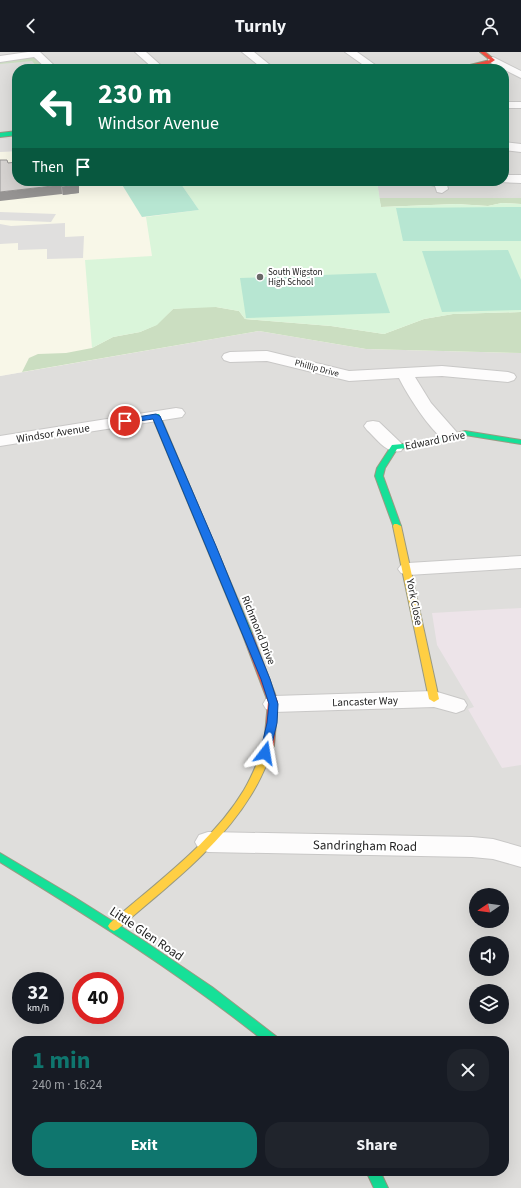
<!DOCTYPE html>
<html lang="en">
<head>
<meta charset="utf-8">
<style>
	body { margin:0; font-family:"Source Sans 3",sans-serif; background:#20242c; color:#f1f3f6; height:100vh; display:flex; flex-direction:column; font-size:15px; white-space:nowrap }
	* { box-sizing:border-box; margin:0 }
	p { font-size:13px; color:#9ea1a6 }
	.icon { flex:none; width:22px; height:22px; fill:none; stroke:currentColor; stroke-width:2; stroke-linecap:round; stroke-linejoin:round }
	.map { position:relative; flex:1; overflow:hidden }
	.panel { position:absolute; left:12px; top:984px; width:497px; height:140px; display:flex; flex-direction:column; background:#171b24; border-radius:16px; box-shadow:0 4px 16px #0002 }
	.panel>* { flex:none }
	.guide { position:absolute; left:12px; top:12px; width:497px; height:122px; border-radius:16px; box-shadow:0 4px 16px #0002; background:#0b6e4f; color:#fff; overflow:hidden }
	.needle { width:26px; rotate:257deg }
	.controls { position:absolute; left:469px; top:836px; display:grid; gap:8px }
	.controls a { display:grid; place-items:center; width:40px; height:40px; border-radius:50%; background:#171b24; box-shadow:0 4px 16px #0002; font-size:20px }
	.speed { position:absolute; left:12px; top:920px; display:flex; gap:8px; font-size:20px; font-weight:700; text-align:center }
	.speed>* { display:grid; place-content:center; width:52px; height:52px; border-radius:50%; background:#171b24; box-shadow:0 4px 16px #0002; line-height:1 }
	.speed small { font-size:10px; font-weight:400 }
	.speed .limit { border:6px solid #d22; background:#fff; color:#111 }
	.pin { position:absolute; display:grid; place-items:center; width:34px; height:34px; color:#fff; margin:-17px; border:2px solid #fff; border-radius:50%; box-shadow:0 1px 4px #0007 }
	.me { position:absolute; width:44px; margin:-22px; rotate:14deg; stroke-linejoin:round; filter:drop-shadow(0 0 3px #0008) }
	.turn { display:flex; align-items:center; gap:14px; height:84px; padding:0 20px; font-size:18px }
	.turn .icon { width:52px; height:52px; stroke-width:2.5 }
	.turn b { display:block; font-size:28px; line-height:34px }
	.then { display:flex; align-items:center; height:38px; padding:0 20px; background:#0003; gap:8px; font-size:15px }
	.round { display:grid; place-items:center; flex:none; width:42px; height:42px; border-radius:16px; background:#20242c }
	.summary { display:flex; align-items:center; justify-content:space-between; height:68px; padding:0 20px }
	h1 { font-size:24px; font-weight:700; line-height:30px; color:#0f766e }
	.cta { display:flex; gap:8px; margin-top:auto; padding:8px 20px }
	.cta a { flex:1; height:46px; border-radius:16px; background:#0f766e; color:#fff; font-size:16px; font-weight:700; line-height:46px; text-align:center }
	.cta a+a { background:#20242c; color:#f1f3f6 }
	header { display:flex; justify-content:space-between; align-items:center; height:52px; padding:0 20px; background:#171b24; font-size:18px; font-weight:700 }
	.map>svg:first-child { display:block }
	.residential { fill:#dfdedc; fill-rule:evenodd }
	.industrial { fill:#ede4e9 }
	.education { fill:#f8f7e8 }
	.forest { fill:#cbdec1 }
	.park { fill:#daf5da }
	.pitch { fill:#b7e6d2 }
	.parking { fill:#e0dfde }
	.lines { fill:none; stroke-linecap:round; stroke-linejoin:round }
	.street-casing { stroke:#c9c8c7; stroke-width:2 }
	.fast-casing { stroke:#999a82; stroke-width:2 }
	.slow-casing { stroke:#999a82; stroke-width:2 }
	.jam-casing { stroke:#999a82; stroke-width:2 }
	.street { fill:#fdfcfc; fill-rule:evenodd }
	.fast { fill:#16e098; fill-rule:evenodd }
	.slow { fill:#ffcf43; fill-rule:evenodd }
	.jam { fill:#f24e42; fill-rule:evenodd }
	.wall { fill:#b9b6b5 }
	.shaded-wall { fill:#969493 }
	.building { fill:#d7d4d2; stroke:#969493 }
	.route { fill:#1a73e8; stroke:#114b97 }
	.poi-dot { fill:#6a6968; stroke:#fff; stroke-width:1.5 }
	.labels { text-anchor:middle; stroke-width:4; stroke-linejoin:round; paint-order:stroke }
	.far-poi-label { font-size:9px; fill:#222; stroke:#fff; text-anchor:start }
	.far-street-label { font-size:9px; fill:#222; stroke:#fff }
	.street-label { font-size:11px; fill:#222; stroke:#fff }
	.near-street-label { font-size:13px; fill:#222; stroke:#fff }
</style>
</head>
<body>
<header><svg class="icon" aria-label="back" viewBox="0 0 24 24"><path d="M15 5l-7 7 7 7"/></svg>Turnly<svg class="icon" aria-label="person" viewBox="0 0 24 24"><circle cx="12" cy="8" r="4"/><path d="M4 21q1-7 8-7t8 7"/></svg></header>
<div class="map">
<svg width="521" height="1136" viewBox="0 0 521 1136">
	<rect width="100%" height="100%" fill="#f0eeeb"/>
	<g class="residential">
		<polygon points="0,0 521,0 521,146 379,146 377,129 504,129 504,17 17,17 17,86 0,88"/>
		<path d="M259,279L366,297L521,301V1136H0V324ZM476,843H502V869H476ZM476,891H502V917H476ZM21,929H55V963H21ZM81,929H115V963H81ZM476,939H502V965H476ZM17,989H504V1119H17Z"/>
	</g>
	<polygon class="industrial" points="521,556 521,713 502,716 468,657 474,655 437,593 432,561"/>
	<polygon class="education" points="17,99 17,129 377,129 379,146 521,146 521,301 366,297 259,279 0,324 0,100"/>
	<g class="forest">
		<polygon points="38,3 51,17 39,17 32,9 0,12 0,8"/>
		<polygon points="379,146 521,146 521,152 502,151 488,154 456,152 381,155"/>
		<polygon points="194,255 216,255 239,259 245,267 331,274 384,282 424,267 453,262 521,260 521,301 366,297 259,279 22,320 29,306 38,302 66,301 92,296 113,285 140,280 156,273 173,257"/>
	</g>
	<polygon class="park" points="179,129 377,129 381,155 456,152 488,154 502,151 521,152 521,260 453,262 424,267 384,282 331,274 245,267 239,259 216,255 173,257 157,273 140,280 113,285 92,296 85,208 152,204 146,165 199,158"/>
	<g class="pitch">
		<polygon points="137,129 179,129 199,158 142,165 121,131"/>
		<polygon points="521,155 521,189 403,189 396,156"/>
		<polygon points="508,198 521,228 521,258 442,260 422,199"/>
		<polygon points="376,221 390,261 246,266 240,226"/>
	</g>
	<g class="parking">
		<polygon points="17,86 17,99 0,100 0,88"/>
		<polygon points="0,160 56,162 51,170 0,168"/>
		<polygon points="65,171 65,185 84,184 83,206 47,207 47,197 18,198 18,191 0,192 0,172 11,174"/>
	</g>
	<g class="lines">
		<defs>
			<g id="street">
				<polygon points="28,0 40,0 58,17 47,17 34,5 0,10 0,4"/>
				<polygon points="135,0 146,0 165,17 154,17"/>
				<polygon points="242,0 254,0 275,17 263,17"/>
				<polygon points="345,0 357,0 381,17 369,17"/>
				<polygon points="493,5 521,19 521,26 489,10 488,8 489,6"/>
				<rect x="504" y="50" width="17" height="6"/>
				<polygon points="504,90 521,92 521,100 504,98"/>
				<polygon points="504,123 521,123 521,131 500,130 504,129"/>
				<polygon points="425,129 446,129 448,137 442,141 437,140 435,134 427,132"/>
				<path d="M267,299L349,319L442,314L508,320L514,322L516,325L514,328L508,330L442,324L415,325L431,351L460,384L457,388C453,389 449,390 445,388C430,379 407,342 399,326L349,329L267,309L230,310L224,308L222,305L224,302L230,300Z"/>
				<polygon points="176,356 182,357 185,361 182,365 0,394 0,384"/>
				<path d="M373,369L379,370L401,391L404,395L401,399C386,402 377,387 367,378L364,374L367,370Z"/>
				<polygon points="521,504 521,516 408,523 401,521 398,517 401,513 408,511"/>
				<polygon points="434,639 464,648 467,653 464,658 456,661 434,655 274,660 266,657 263,652 266,647 274,644"/>
				<polygon points="208,780 472,785 493,787 521,795 521,815 493,807 472,805 208,800 199,797 195,790 199,783"/>
			</g>
			<g id="fast">
				<polygon points="17,79 17,83 0,85 0,81"/>
				<polygon points="153,362 159,362 160,364 252,581 250,583 244,583 242,581 152,364"/>
				<polygon points="465,379 521,388 521,392 465,383 424,394 397,397 385,416 383,424 401,474 397,476 394,476 375,424 377,416 392,393 424,390"/>
				<path d="M0,801L74,845L144,889L212,935L277,985L279,989H264C181,922 91,866 0,810Z"/>
				<polygon points="366,1119 380,1119 388,1136 374,1136"/>
			</g>
			<g id="slow">
				<polygon points="394,472 397,472 401,474 439,647 434,650 429,647 393,474"/>
				<path d="M269,689L273,691L274,693C268,710 261,727 251,743C218,797 165,836 118,877L114,879L110,877L108,874L110,871C156,831 213,790 244,738C253,723 258,709 264,693L265,691Z"/>
			</g>
			<g id="jam">
				<path d="M480,0H485L495,8C485,16 467,17 454,17L490,8Z"/>
				<polygon points="247,578 252,581 278,650 274,693 273,695 265,695 264,693 268,650 242,581"/>
			</g>
		</defs>
		<use href="#street" class="street-casing"/>
		<use href="#fast" class="fast-casing"/>
		<use href="#slow" class="slow-casing"/>
		<use href="#jam" class="jam-casing"/>
		<use href="#street" class="street"/>
		<use href="#fast" class="fast"/>
		<use href="#slow" class="slow"/>
		<use href="#jam" class="jam"/>
	</g>
	<polygon class="wall" points="8,111 76,129 79,141 63,143 62,142"/>
	<g class="shaded-wall">
		<polygon points="61,133 62,142 0,149 0,140"/>
		<polygon points="79,133 79,141 63,143 62,135"/>
	</g>
	<polygon class="building" points="0,108 7,108 8,111 17,110 17,129 76,129 79,133 62,135 61,133 0,140"/>
	<polygon class="route" points="156,362 160,364 216,494 270,627 278,652 277,671 269,704 265,705 260,701 267,671 269,652 261,627 153,367 125,371 121,369 125,367"/>
	<circle class="poi-dot" cx="260" cy="225" r="4"/>
	<g class="labels">
		<g class="far-poi-label">
			<text x="268" y="223">South Wigston<tspan x="268" dy="10">High School</tspan></text>
		</g>
		<g class="far-street-label">
			<text transform="translate(317 316) rotate(15)" y="3">Phillip Drive</text>
		</g>
		<g class="street-label">
			<text transform="translate(53 381) rotate(-9)" y="4">Windsor Avenue</text>
			<text transform="translate(435 388) rotate(-11)" y="4">Edward Drive</text>
			<text transform="translate(415 550) rotate(79)" y="4">York Close</text>
			<text transform="translate(259 578) rotate(68)" y="4">Richmond Drive</text>
			<text transform="translate(365 649) rotate(-2)" y="4">Lancaster Way</text>
		</g>
		<g class="near-street-label">
			<text transform="translate(365 793) rotate(1)" y="5">Sandringham Road</text>
			<text transform="translate(147 881) rotate(34)" y="5">Little Glen Road</text>
		</g>
	</g>
</svg>
<div class="controls">
<a><svg class="needle" viewBox="-14 -14 28 28"><path d="M0-13l5 13h-10z" fill="#e53935"/><path d="M0 13l5-13h-10z" fill="#9ea1a6"/></svg></a>
<a><svg class="icon" aria-label="sound" viewBox="0 0 24 24"><path d="M4 9h4l5-4v14l-5-4H4zM17 9q2 3 0 6"/></svg></a>
<a><svg class="icon" aria-label="layers" viewBox="0 0 24 24"><path d="M12 4l9 5-9 5-9-5zM3 14l9 5 9-5"/></svg></a>
</div>
<div class="speed"><div>32<small>km/h</small></div><div class="limit">40</div></div>
<div class="pin" style="left:125px;top:369px;background:#d93025"><svg class="icon" aria-label="arrive" viewBox="0 0 24 24"><path d="M6 21V4h12l-3 4 3 4H6"/></svg></div>
<svg class="me" style="left:265px;top:701px" viewBox="-20 -20 40 40"><path d="M0-17L14 15 0 8-14 15z" fill="#1a73e8" stroke="#fff" stroke-width="4"/></svg>
<div class="guide">
<div class="turn"><svg class="icon" aria-label="left" viewBox="0 0 24 24"><path d="M17 20v-9H6M10 6l-5 5 5 5"/></svg><div><b>230 m</b>Windsor Avenue</div></div>
<div class="then">Then<svg class="icon" aria-label="arrive" viewBox="0 0 24 24"><path d="M6 21V4h12l-3 4 3 4H6"/></svg></div>
</div>
<section class="panel">
<div class="summary"><div><h1>1 min</h1><p>240 m · 16:24</p></div><a class="round"><svg class="icon" aria-label="close" viewBox="0 0 24 24"><path d="M6 6l12 12M18 6L6 18"/></svg></a></div>
<div class="cta"><a>Exit</a><a>Share</a></div>
</section>
</div>
</body>
</html>
